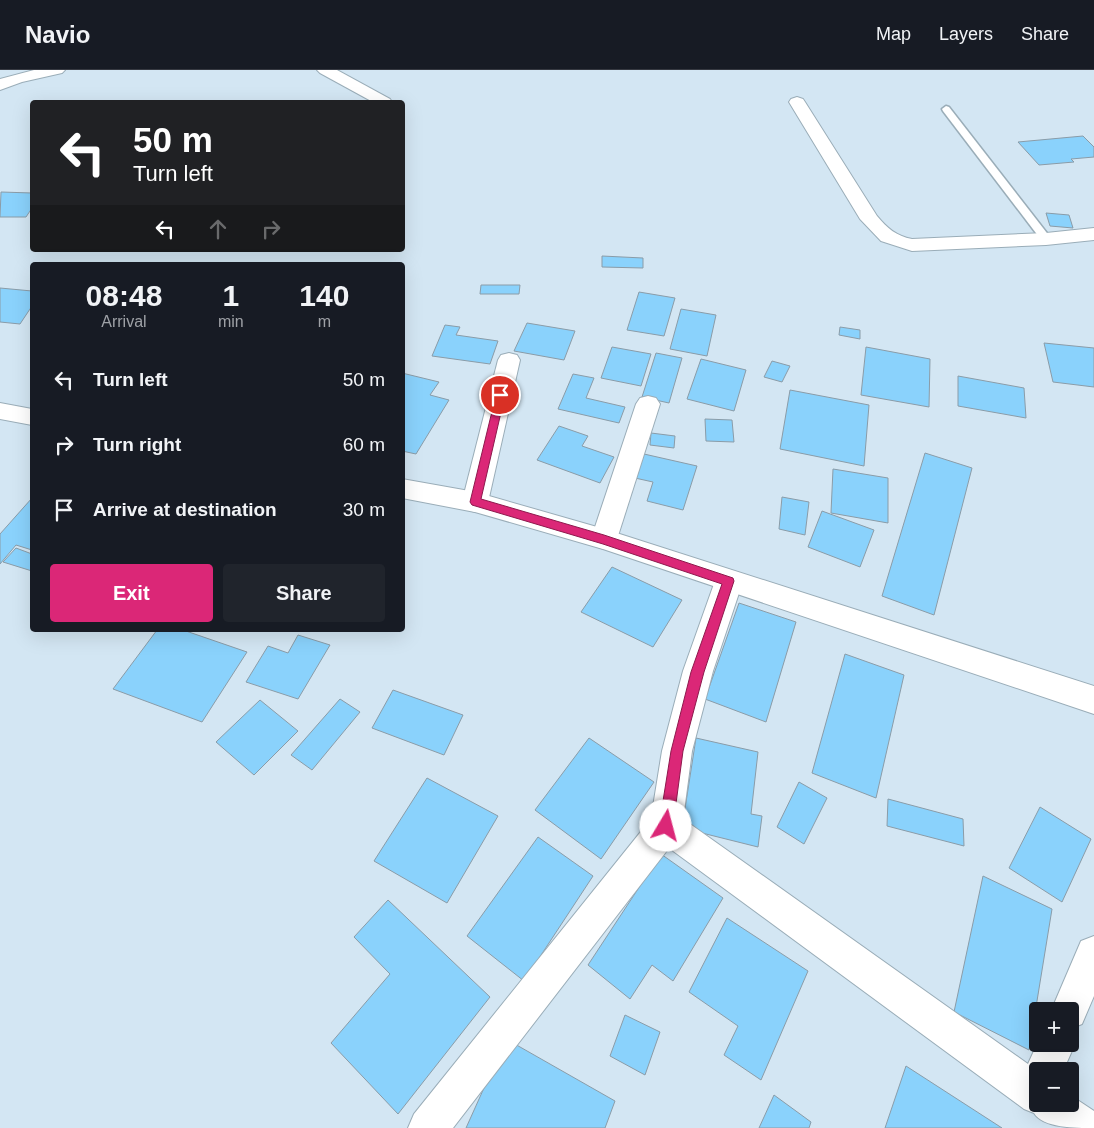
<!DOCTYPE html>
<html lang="en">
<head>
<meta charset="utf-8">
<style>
	body { margin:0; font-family:Arial,sans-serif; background:#20242c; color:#f1f3f6; height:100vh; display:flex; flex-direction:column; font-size:19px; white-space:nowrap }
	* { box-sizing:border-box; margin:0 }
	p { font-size:16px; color:#9ea1a6 }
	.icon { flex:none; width:28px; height:28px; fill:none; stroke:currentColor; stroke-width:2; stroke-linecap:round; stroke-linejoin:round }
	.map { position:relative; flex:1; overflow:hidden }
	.side { position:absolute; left:30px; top:192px; width:375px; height:370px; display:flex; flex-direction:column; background:#171b24; border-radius:5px; box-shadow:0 5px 20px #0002 }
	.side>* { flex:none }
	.hud { position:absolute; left:30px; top:30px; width:375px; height:152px; border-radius:5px; box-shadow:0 5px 20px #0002; background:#202124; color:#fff; overflow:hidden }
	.buttons { position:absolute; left:1029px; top:932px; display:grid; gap:10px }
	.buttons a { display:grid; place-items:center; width:50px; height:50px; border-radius:5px; background:#171b24; box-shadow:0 5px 20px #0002; font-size:25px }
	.pin { position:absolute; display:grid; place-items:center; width:42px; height:42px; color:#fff; margin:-21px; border:2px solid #fff; border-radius:50%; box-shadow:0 1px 5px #0007 }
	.me { position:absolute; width:55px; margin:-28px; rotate:8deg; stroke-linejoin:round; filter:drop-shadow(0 0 4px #0008) }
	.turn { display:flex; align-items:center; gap:18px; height:105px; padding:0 20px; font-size:22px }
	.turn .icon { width:65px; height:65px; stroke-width:2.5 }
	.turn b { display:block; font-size:35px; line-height:42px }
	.lanes { display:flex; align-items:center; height:48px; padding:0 20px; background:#0003; justify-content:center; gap:25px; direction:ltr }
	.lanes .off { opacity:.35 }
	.eta { display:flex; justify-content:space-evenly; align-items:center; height:85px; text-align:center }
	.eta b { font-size:30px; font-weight:700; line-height:35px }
	.primary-button { display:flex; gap:10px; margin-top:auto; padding:10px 20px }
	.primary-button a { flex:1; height:58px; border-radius:5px; background:#db2777; color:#fff; font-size:20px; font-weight:700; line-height:58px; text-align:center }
	.primary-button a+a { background:#20242c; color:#f1f3f6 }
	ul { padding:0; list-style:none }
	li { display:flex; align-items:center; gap:15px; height:65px; padding:0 20px }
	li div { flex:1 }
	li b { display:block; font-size:19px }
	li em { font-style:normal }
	header { display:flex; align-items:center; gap:30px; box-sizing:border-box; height:70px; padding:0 25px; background:#171b24; border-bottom:1px solid #363941 }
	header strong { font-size:24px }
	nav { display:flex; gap:28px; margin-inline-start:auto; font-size:18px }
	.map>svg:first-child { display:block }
	.building { fill:#8ad2fc; stroke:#8a9ca8 }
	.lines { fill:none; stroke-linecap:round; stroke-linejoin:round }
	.lane-casing { stroke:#9aadb8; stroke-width:3 }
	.street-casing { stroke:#9aadb8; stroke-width:2 }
	.secondary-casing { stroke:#9aadb8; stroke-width:2 }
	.lane { fill:#fff; fill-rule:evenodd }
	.street { fill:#fff; fill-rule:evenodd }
	.secondary { fill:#fff; fill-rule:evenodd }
	.route { fill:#db2777; stroke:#8e194d }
</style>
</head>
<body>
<header>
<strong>Navio</strong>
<nav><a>Map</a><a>Layers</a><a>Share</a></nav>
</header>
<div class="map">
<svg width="1094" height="1058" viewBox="0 0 1094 1058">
	<rect width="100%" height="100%" fill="#d3e6f3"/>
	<g class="building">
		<polygon points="1083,66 1094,77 1094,87 1071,89 1074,92 1039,95 1018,72"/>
		<polygon points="1,122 32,123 32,138 26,147 0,147"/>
		<polygon points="1046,143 1069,145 1073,158 1050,156"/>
		<polygon points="602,186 643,188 643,198 602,197"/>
		<polygon points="481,215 520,215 519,224 480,224"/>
		<polygon points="0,218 32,221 32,236 20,254 0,252"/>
		<polygon points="639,222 675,228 664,266 627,260"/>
		<polygon points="681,239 716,245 707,286 670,279"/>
		<polygon points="527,253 575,261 564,290 514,281"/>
		<polygon points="445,255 460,257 456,265 498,271 490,294 432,286"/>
		<polygon points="840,257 860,260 860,269 839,265"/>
		<polygon points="1044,273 1094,278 1094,317 1053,312"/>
		<polygon points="612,277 651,284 641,316 601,308"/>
		<polygon points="866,277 930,289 929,337 861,325"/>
		<polygon points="656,283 682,288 669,333 642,327"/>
		<polygon points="701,289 746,300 734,341 687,329"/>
		<polygon points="772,291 790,296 782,312 764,307"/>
		<polygon points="402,303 439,312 430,325 449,330 416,384 402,381"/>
		<polygon points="573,304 594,308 586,328 625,337 619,353 558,339"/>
		<polygon points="958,306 1024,318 1026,348 958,336"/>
		<polygon points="790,320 869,335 864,396 780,379"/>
		<polygon points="705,349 732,350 734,372 706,371"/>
		<polygon points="559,356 588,366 582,376 614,387 600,413 537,390"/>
		<polygon points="651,363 675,366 674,378 650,375"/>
		<polygon points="925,383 972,398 934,545 882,526"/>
		<polygon points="644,384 697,396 683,440 647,431 653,412 635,408"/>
		<polygon points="833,399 888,408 888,453 831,443"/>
		<polygon points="782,427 809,432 805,465 779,459"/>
		<polygon points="32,428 32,480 16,475 0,494 0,464"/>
		<polygon points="822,441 874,460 860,497 808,477"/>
		<polygon points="16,478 32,484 32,501 3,492"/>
		<polygon points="612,497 682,530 653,577 581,542"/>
		<polygon points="739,533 796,552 766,652 705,629"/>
		<polygon points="157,560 183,560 247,582 202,652 113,619"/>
		<polygon points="298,565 330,575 298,629 246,612 268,576 288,583"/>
		<polygon points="845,584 904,605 876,728 812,703"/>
		<polygon points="393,620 463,645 444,685 372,658"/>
		<polygon points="340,629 360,642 312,700 291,685"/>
		<polygon points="260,630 298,661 254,705 216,672"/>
		<polygon points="589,668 654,712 601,789 535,740"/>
		<polygon points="696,668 758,682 751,744 762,746 758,777 682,758"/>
		<polygon points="427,708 498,746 447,833 374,791"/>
		<polygon points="799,712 827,728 804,774 777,757"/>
		<polygon points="888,729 963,749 964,776 887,756"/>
		<polygon points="1040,737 1091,769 1062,832 1009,798"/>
		<polygon points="538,767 593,806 524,911 467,866"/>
		<polygon points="661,784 723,828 673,911 652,895 630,929 588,895"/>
		<polygon points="983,806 1052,839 1029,980 954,942"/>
		<polygon points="388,830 490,927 398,1044 331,973 390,904 354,867"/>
		<polygon points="727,848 808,901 761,1010 724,985 738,956 689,922"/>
		<polygon points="625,945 660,962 645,1005 610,986"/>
		<polygon points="506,969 615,1031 605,1058 466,1058"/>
		<polygon points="906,996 1002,1058 885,1058"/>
		<polygon points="774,1025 811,1052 809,1058 759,1058"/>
	</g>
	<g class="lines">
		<defs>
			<polygon id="lane" points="946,36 949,37 1050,167 1051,169 1050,171 1042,171 943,41 942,39"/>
			<g id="street">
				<polygon points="34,0 65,0 62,3 22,12 0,20 0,9"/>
				<polygon points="317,0 337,0 390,29 392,32 373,32 320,3"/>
				<path d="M797,27L803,29L805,32L877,146C887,158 896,166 912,169L1046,163L1094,158V170L1046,175L912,181L881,171L860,149L789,32L791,29Z"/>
				<polygon points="509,283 517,285 520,290 488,432 484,439 475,442 466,439 462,432 498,290 501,285"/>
				<polygon points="648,326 656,328 660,334 617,469 613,476 604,479 595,476 591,469 636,334 640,328"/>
				<path d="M729,500L739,503L743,511L713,601L692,681L683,749L1028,994L1038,972V974H1070V962L1075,974L1063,1001H1038V1034H1070V1025L1094,1041V1058C1075,1058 1043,1058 1034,1043L1024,1039L669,778L453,1058H408L414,1044L651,749L662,681L683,601L715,511L719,503Z"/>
				<polygon points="1094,866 1094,926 1082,954 1070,959 1070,941 1051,941 1081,871"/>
			</g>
			<g id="secondary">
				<polygon points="0,333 32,339 32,355 0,349"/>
				<polygon points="402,409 475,422 604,459 1094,616 1094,644 603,479 475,442 402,428"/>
			</g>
		</defs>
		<use href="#lane" class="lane-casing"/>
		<use href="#street" class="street-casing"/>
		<use href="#secondary" class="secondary-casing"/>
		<use href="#lane" class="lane"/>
		<use href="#street" class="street"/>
		<use href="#secondary" class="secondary"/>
	</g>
	<polygon class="route" points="500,322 505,325 481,429 604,465 733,508 734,511 704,602 683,681 673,756 671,761 666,762 661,761 659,756 671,681 691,602 722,514 603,474 472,435 470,432 496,325"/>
</svg>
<div class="buttons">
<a>+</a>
<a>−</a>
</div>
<div class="pin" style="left:500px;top:325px;background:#d93025"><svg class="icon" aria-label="arrive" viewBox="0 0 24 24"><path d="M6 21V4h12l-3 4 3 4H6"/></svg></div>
<svg class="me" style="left:666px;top:756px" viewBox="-20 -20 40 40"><circle r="19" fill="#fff"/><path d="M0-13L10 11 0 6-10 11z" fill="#db2777"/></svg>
<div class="hud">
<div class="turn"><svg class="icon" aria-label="left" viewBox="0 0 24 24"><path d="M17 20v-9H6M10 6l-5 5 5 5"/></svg><div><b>50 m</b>Turn left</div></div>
<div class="lanes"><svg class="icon" aria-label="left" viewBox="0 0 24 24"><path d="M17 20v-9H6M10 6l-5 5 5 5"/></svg><svg class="icon off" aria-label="ahead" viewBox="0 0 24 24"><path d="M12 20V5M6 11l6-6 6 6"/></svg><svg class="icon off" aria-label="right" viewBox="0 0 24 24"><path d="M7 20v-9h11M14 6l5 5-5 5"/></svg></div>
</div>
<section class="side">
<div class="eta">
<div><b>08:48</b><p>Arrival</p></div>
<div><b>1</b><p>min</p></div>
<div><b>140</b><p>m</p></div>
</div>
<ul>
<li><svg class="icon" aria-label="left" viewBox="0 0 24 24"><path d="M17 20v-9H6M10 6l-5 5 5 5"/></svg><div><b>Turn left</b></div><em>50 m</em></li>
<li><svg class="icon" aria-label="right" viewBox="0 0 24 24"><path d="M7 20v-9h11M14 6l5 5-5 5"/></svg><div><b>Turn right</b></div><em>60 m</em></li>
<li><svg class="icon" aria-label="arrive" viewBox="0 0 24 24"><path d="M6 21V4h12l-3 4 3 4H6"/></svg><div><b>Arrive at destination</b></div><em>30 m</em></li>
</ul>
<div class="primary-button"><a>Exit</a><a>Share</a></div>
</section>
</div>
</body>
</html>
